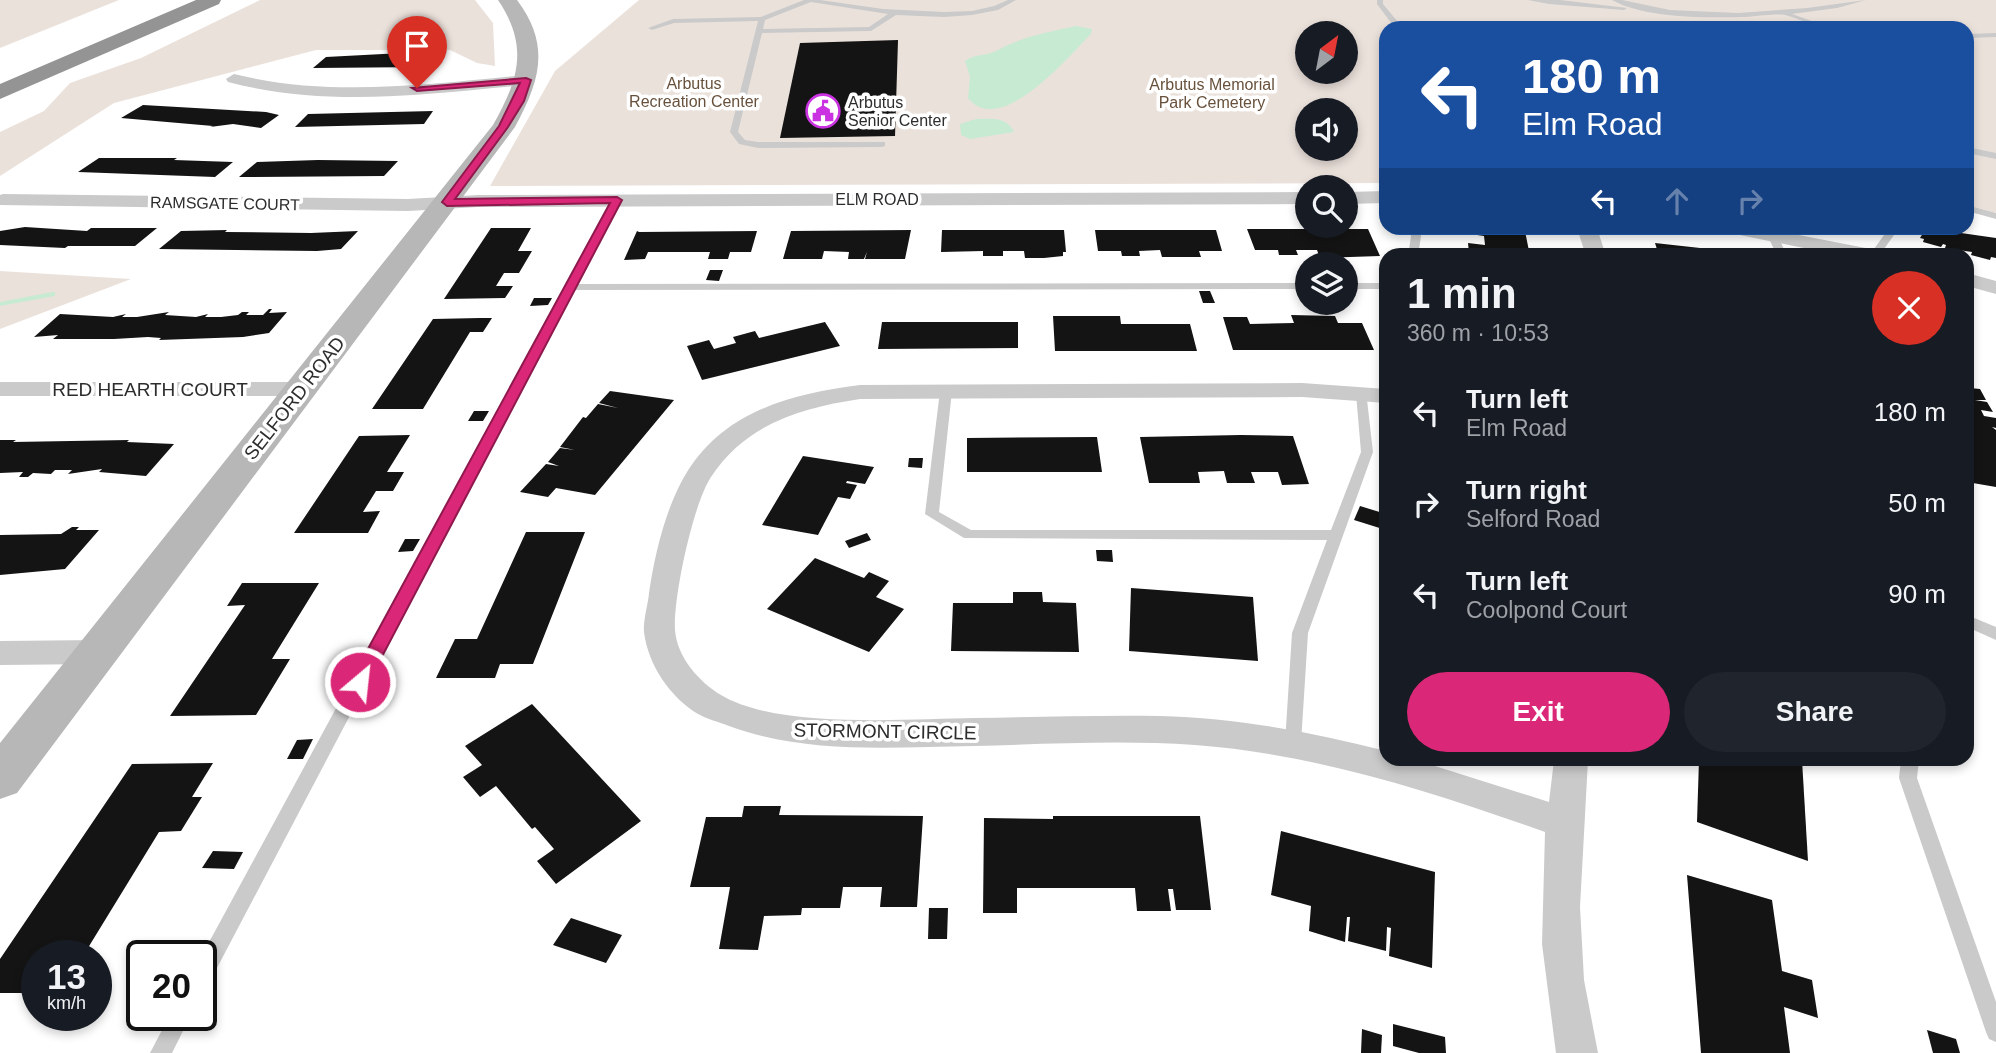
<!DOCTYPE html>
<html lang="en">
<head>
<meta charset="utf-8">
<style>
	body { margin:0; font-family:Arial,sans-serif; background:#20242c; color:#f1f3f6; height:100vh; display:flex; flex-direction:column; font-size:26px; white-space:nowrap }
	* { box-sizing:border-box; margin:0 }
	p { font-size:23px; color:#9ea1a6 }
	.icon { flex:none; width:38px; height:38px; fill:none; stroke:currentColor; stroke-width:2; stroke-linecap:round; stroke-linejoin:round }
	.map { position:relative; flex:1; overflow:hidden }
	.sheet { position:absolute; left:1379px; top:248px; width:595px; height:518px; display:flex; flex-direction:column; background:#171b24; border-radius:21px; box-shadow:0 4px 10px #0003 }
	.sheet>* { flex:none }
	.top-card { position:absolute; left:1379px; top:21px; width:595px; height:214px; border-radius:21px; box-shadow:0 4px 10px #0003; background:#1a4fa0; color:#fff; overflow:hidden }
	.needle { width:46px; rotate:32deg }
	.buttons { position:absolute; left:1295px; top:21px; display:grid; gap:14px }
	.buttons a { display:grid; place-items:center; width:63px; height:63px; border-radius:50%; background:#171b24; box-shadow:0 4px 10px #0003; font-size:35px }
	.speed { position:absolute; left:21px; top:940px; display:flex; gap:14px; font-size:35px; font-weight:700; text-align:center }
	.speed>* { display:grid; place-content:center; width:91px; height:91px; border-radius:50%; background:#171b24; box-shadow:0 4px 10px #0003; line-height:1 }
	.speed small { font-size:18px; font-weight:400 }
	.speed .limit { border:4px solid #111; border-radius:10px; background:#fff; color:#111 }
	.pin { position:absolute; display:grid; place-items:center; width:60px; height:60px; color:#fff; margin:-72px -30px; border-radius:50% 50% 50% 0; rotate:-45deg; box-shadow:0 0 7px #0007 }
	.pin .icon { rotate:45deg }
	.me { position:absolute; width:77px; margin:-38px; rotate:28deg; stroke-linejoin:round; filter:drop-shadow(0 0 5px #0008) }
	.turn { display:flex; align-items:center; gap:24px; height:147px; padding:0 28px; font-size:32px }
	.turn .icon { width:91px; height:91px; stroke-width:2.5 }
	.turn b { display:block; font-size:49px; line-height:60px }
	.lanes { display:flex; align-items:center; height:66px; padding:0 28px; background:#0003; justify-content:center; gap:35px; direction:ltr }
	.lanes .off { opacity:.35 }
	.round { display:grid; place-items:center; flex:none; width:74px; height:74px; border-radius:37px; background:#20242c }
	.overview { display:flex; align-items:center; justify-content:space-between; height:119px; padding:0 28px }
	h1 { font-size:42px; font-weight:700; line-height:52px }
	.action { display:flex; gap:14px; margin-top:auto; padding:14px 28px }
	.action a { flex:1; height:80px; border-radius:42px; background:#db2777; color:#fff; font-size:28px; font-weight:700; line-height:80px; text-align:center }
	.action a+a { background:#20242c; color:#f1f3f6 }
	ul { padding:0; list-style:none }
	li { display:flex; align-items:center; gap:21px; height:91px; padding:0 28px }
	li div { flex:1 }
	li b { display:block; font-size:26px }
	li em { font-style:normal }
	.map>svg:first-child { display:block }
	.green { fill:#ebe1db; fill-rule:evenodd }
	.water { fill:#c7ead3 }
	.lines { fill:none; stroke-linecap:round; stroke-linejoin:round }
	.stream { fill:#c7ead3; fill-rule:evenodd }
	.building { fill:#141414 }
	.lane { fill:#cacaca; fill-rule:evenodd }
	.street { fill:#cacaca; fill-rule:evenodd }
	.secondary { fill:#b7b7b7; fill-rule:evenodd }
	.highway { fill:#949494; fill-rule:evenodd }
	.route { fill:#db2777; stroke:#8e194d; stroke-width:2 }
	.labels { text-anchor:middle; stroke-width:7; stroke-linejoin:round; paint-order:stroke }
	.far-park-label { font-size:16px; fill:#68513c; stroke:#fff }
	.far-poi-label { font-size:16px; fill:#2d2d2d; stroke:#fff; text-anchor:start }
	.far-street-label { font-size:16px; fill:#2d2d2d; stroke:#fff }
	.street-label { font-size:19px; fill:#2d2d2d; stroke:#fff }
</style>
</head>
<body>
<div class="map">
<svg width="1996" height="1053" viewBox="0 0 1996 1053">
	<rect width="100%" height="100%" fill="#fff"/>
	<g class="green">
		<polygon points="0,0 119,0 0,48"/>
		<polygon points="260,0 475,0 493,23 495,66 477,63 450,50 316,50 114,103 0,176 0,132 44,111 70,83 141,58"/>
		<path d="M639,0H1996V213L1967,205V28H1386V183L490,186L555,71ZM1307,33H1346V72H1307ZM1307,110H1346V149H1307Z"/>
		<polygon points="0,271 131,279 0,329"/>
	</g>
	<g class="water">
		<path d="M1076,26L1092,29L1091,34C1069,56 1000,139 968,98L970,77L965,61C974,54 986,56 996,51C1021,37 1048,32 1076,26Z"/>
		<path d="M976,119C990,119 1007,116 1014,132L970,139L961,135L960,124Z"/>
	</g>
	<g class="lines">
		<polygon class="stream" points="52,292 55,292 55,296 0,306 0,302"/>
	</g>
	<g class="building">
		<polygon points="898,40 895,136 780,138 800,43"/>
		<polygon points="402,53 438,56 427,67 313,68 326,57"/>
		<polygon points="143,105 266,112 279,115 261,128 233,124 210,127 213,126 121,118"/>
		<polygon points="433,111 424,124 295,127 308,114"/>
		<polygon points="99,158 177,158 174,160 233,162 215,177 78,172"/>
		<polygon points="318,160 398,161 384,176 239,177 257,162"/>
		<polygon points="25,227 87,231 91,228 157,228 135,246 68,246 65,248 0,245 0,231"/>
		<polygon points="491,228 531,228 518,251 532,251 519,273 504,273 496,286 513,286 505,298 444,299"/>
		<polygon points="1469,228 1525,231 1530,256 1469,253 1468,243 1485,245 1484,236 1470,234"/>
		<polygon points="1926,228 1996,238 1996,258 1991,257 1990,260 1971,255 1972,252 1945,248 1946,245 1943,244 1941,247 1923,242 1924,239 1920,238"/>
		<polygon points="1247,229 1368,229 1380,256 1320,258 1317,250 1296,250 1298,255 1279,255 1278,250 1255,250"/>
		<polygon points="227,230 225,232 311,233 358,231 341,249 317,251 159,249 181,231"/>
		<polygon points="911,230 905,259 865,259 867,252 864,259 848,259 849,252 824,251 822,259 783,259 791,231"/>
		<polygon points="942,230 1064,230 1066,252 1063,252 1063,256 1044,258 1025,258 1024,251 1003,251 1003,256 983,256 983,251 941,252"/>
		<polygon points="1095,230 1216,230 1222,251 1199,251 1201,257 1162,257 1160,250 1139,251 1140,256 1122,256 1121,251 1098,251"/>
		<polygon points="637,231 639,232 757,231 751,252 730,252 728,259 708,259 710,252 648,252 645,259 624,260"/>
		<polygon points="1655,243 1700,248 1703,256 1659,256"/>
		<polygon points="710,270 723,270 719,281 706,280"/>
		<polygon points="1199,291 1210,291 1215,303 1203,303"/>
		<polygon points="534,298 552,298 548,305 530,306"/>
		<polygon points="269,309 272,309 269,313 287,312 269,333 243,337 159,340 161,338 148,337 114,339 53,339 58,335 34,337 60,314 113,317 126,314 122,317 137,317 169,312 165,315 196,317 208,314 205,317 221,317 238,315 242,312 249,312 246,315 263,315"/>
		<polygon points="1291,315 1335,316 1338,323 1362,323 1374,350 1233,350 1223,317 1247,317 1250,324 1294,323"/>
		<polygon points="1053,316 1120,316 1121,324 1190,324 1197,351 1055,351"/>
		<polygon points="480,318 492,318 483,332 470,332 423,409 372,409 433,319"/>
		<polygon points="825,322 840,346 702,380 687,346 709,340 714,349 736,343 733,337 755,331 759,338"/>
		<polygon points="882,322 1018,322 1018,348 878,349"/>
		<polygon points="1967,383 1970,388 1980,389 1986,400 1975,400 1987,402 1993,412 1981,410 1984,416 1996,418 1996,428 1992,427 1996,430 1996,487 1967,482"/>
		<polygon points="610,391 674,400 595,495 556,488 548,497 520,492 546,464 559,466 548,462 560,448 575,450 560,447 583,417 586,418 598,404 618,408 599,403"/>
		<polygon points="474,411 489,411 483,421 468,421"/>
		<polygon points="410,435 387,472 404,472 393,491 376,491 363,512 380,511 368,533 294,533 359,436"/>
		<polygon points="1241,435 1293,436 1309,484 1282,485 1278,472 1251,472 1255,483 1227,483 1224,471 1198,472 1200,483 1149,483 1140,437"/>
		<polygon points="1097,437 1102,472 967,472 967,438"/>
		<polygon points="0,440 16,440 13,442 129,440 127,442 174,444 146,476 99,472 102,469 68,474 72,470 55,470 51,474 33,473 28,477 19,477 23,472 0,473"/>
		<polygon points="803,456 874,467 865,484 847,481 846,483 857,485 850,499 838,497 818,535 762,525"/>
		<polygon points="909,458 923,458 922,468 908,467"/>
		<polygon points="1360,506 1386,514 1386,530 1354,520"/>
		<polygon points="72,527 79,527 76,530 99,530 65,569 0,575 0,535 61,534"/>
		<polygon points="526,532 585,532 533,664 500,664 495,678 436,678 455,639 477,639"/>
		<polygon points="867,533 871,540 849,548 845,541"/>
		<polygon points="405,539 420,539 413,551 398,552"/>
		<polygon points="1096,550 1112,550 1113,562 1097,561"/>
		<polygon points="815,558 864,578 869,572 889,581 876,597 904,609 869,652 767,609"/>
		<polygon points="242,583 319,583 272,659 290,659 256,715 170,716 245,605 227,606"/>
		<polygon points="1131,588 1253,597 1258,661 1129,651"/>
		<polygon points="1013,592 1042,592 1043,602 1076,603 1079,652 951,651 953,603 1013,603"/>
		<polygon points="532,704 641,821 556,884 537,861 554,849 535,827 532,829 496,786 480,797 463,777 482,765 465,746"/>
		<polygon points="313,739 303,759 287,759 297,740"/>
		<polygon points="1699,760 1802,760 1808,861 1697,822"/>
		<polygon points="213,763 192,797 202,797 181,831 159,832 83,956 37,956 37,993 0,993 0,959 132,764"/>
		<polygon points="744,806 781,806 779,815 923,816 917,907 880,907 882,887 843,887 840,908 802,908 801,915 764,916 758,950 719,949 730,887 690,887 706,817 742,817"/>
		<polygon points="1053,816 1200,816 1211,910 1176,910 1173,889 1168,889 1171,911 1137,911 1135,888 1017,888 1017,913 983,913 984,818 1053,819"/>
		<polygon points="1281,831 1435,872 1432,968 1389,956 1391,928 1387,927 1386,951 1348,941 1350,917 1347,917 1345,942 1309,931 1311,906 1271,895"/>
		<polygon points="213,851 243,852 234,869 202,868"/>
		<polygon points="1687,875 1772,900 1782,971 1812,980 1818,1018 1784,1007 1790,1053 1701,1053"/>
		<polygon points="929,908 948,908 947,939 928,939"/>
		<polygon points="571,918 622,935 606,963 553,945"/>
		<polygon points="1393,1024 1445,1037 1446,1053 1419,1053 1393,1046"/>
		<polygon points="1362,1029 1382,1035 1381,1053 1361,1053"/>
		<polygon points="1927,1030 1956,1039 1960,1053 1933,1053"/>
	</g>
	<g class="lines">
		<g class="lane">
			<path d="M804,0H820L883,9L944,12L972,11L994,6L1008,0H1016L998,10L972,15L944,17L896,15L871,31L762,33L738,132L745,140L758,142H885V146L882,147L758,148L739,144L730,132L758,21L674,23L652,30L648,28L673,19L761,17ZM811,2L888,14L869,27L763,29L765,20Z"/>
			<polygon points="1377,0 1383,0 1383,4 1403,28 1395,28 1377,4"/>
			<polygon points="1528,0 1560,0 1627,8 1624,10 1549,4"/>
			<path d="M1612,0H1622L1670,10L1738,13L1807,8L1866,0L1837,8L1792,14L1831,28C1814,28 1799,18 1785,15C1777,13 1751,17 1741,17C1704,18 1644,18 1612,0Z"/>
			<polygon points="1996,33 1996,37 1967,38 1967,34"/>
			<polygon points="1967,147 1996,153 1996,159 1967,153"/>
			<polygon points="617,197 622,200 578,284 1307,283 1307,289 574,290 208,985 201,988 201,957 612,200"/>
			<polygon points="1967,205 1996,213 1996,219 1967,211"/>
			<polygon points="1407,228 1417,228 1421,236 1418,256 1408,256 1411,236"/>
			<polygon points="1889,228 1899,228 1879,256 1869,256"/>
			<polygon points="1772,231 1777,234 1787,256 1777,256 1767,234"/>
			<rect x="1346" y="283" width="40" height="6"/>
			<polygon points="946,387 952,391 939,512 971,530 1331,530 1361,452 1356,394 1358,391 1366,391 1373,452 1308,633 1301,743 1299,748 1293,750 1287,748 1285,743 1292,633 1327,540 964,538 925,514 940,391"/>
			<polygon points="1967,615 1996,627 1996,640 1967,627"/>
			<polygon points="1901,760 1919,760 1917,778 1996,1002 1996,1042 1989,1039 1986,1032 1899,778"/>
			<polygon points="170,1015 191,1015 172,1053 150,1053"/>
		</g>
		<g class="street">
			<path d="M234,74C331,98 428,84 526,75L534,80L526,85C426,94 327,108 228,82L226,79Z"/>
			<polygon points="1386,191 1386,203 1346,204 1346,192"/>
			<polygon points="1307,192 1307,204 478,207 408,211 0,205 0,195 3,194 408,199 478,195"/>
			<polygon points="1577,228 1597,228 1606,256 1586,256"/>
			<polygon points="1725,228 1763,228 1876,250 1886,256 1843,256 1735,234"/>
			<polygon points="1967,273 1996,281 1996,294 1967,286"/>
			<polygon points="0,382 301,382 310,384 313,389 310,394 301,396 0,396"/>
			<path d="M1302,383L1386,389V403L1302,397L860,399C800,408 746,424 711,477C693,504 673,598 675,630C677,657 699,682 721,695C777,729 908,719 974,718C1036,717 1098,715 1160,716C1237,718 1312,732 1386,751V760H1416L1549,802L1554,760H1588L1580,907L1584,980L1598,1053H1556L1542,944L1545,832C1432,792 1316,754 1195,745C1122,740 1048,744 974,746C893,747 807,755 729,726C719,722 707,719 698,714C670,697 648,665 644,632C643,620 648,605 649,593C655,553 666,506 687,472C726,410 792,394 860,385Z"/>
			<polygon points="99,640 110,643 115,652 110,661 99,664 0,665 0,641"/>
		</g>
		<path class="secondary" d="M498,0H517C551,45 540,81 515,127L17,793L0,799V743L493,125C519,79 529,46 498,0Z"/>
		<polygon class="highway" points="196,0 221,0 219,4 0,99 0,84"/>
	</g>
	<polygon class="route" points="526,78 531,80 524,101 508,127 455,199 617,197 622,200 366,687 360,689 350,682 610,203 447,206 442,202 499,126 520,83 417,91 412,88"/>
	<defs>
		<symbol id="civic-ring" viewBox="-11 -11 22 22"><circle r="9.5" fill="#fff" stroke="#cb32e1" stroke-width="1.5"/><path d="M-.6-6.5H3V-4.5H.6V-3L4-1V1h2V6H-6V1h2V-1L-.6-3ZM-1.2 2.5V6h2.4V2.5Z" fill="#cb32e1"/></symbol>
	</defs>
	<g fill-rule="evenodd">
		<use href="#civic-ring" x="804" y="92" width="38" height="38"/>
	</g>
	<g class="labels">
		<g class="far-park-label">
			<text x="694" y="89">Arbutus<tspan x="694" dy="18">Recreation Center</tspan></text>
			<text x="1212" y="90">Arbutus Memorial<tspan x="1212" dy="18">Park Cemetery</tspan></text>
		</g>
		<g class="far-poi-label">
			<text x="848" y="108">Arbutus<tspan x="848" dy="18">Senior Center</tspan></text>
		</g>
		<g class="far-street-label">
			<text x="877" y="205">ELM ROAD</text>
			<text transform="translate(225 203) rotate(1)" y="6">RAMSGATE COURT</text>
		</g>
		<g class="street-label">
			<text x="150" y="396">RED HEARTH COURT</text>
			<text transform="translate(294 398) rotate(-52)" y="7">SELFORD ROAD</text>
			<text transform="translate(885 731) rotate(1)" y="7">STORMONT CIRCLE</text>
		</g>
	</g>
</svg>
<div class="buttons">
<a><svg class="needle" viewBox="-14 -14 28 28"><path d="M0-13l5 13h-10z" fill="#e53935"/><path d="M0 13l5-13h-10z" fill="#9ea1a6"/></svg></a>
<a><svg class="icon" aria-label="sound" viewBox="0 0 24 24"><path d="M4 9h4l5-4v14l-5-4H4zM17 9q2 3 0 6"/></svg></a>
<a><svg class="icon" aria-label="search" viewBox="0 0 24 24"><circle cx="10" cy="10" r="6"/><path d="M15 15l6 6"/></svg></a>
<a><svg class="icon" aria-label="layers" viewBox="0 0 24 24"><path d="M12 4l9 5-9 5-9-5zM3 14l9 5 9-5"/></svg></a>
</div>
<div class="speed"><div>13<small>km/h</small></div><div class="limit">20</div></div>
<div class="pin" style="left:417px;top:88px;background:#d93025"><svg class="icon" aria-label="arrive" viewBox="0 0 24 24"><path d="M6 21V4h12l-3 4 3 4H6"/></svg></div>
<svg class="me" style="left:360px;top:682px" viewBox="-20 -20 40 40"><circle r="17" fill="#db2777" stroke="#fff" stroke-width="3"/><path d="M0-11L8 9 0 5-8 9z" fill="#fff"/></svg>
<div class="top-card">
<div class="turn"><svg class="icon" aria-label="left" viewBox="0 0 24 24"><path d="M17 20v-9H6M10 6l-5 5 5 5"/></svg><div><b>180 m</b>Elm Road</div></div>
<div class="lanes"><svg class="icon" aria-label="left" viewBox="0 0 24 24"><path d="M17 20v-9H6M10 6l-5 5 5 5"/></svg><svg class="icon off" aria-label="ahead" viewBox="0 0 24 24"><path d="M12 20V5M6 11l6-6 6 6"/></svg><svg class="icon off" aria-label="right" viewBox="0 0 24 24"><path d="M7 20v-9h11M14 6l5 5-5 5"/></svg></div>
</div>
<section class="sheet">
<div class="overview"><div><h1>1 min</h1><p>360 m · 10:53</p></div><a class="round" style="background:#d93025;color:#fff"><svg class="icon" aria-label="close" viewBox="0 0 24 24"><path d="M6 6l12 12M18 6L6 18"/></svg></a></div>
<ul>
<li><svg class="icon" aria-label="left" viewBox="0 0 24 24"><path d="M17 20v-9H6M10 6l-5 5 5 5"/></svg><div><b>Turn left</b><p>Elm Road</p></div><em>180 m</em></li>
<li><svg class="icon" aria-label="right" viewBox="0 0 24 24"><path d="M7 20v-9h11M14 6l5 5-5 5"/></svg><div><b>Turn right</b><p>Selford Road</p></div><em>50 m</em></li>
<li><svg class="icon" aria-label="left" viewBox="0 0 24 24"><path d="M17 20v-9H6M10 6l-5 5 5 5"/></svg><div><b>Turn left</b><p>Coolpond Court</p></div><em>90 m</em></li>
</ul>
<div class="action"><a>Exit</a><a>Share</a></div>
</section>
</div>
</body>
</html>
